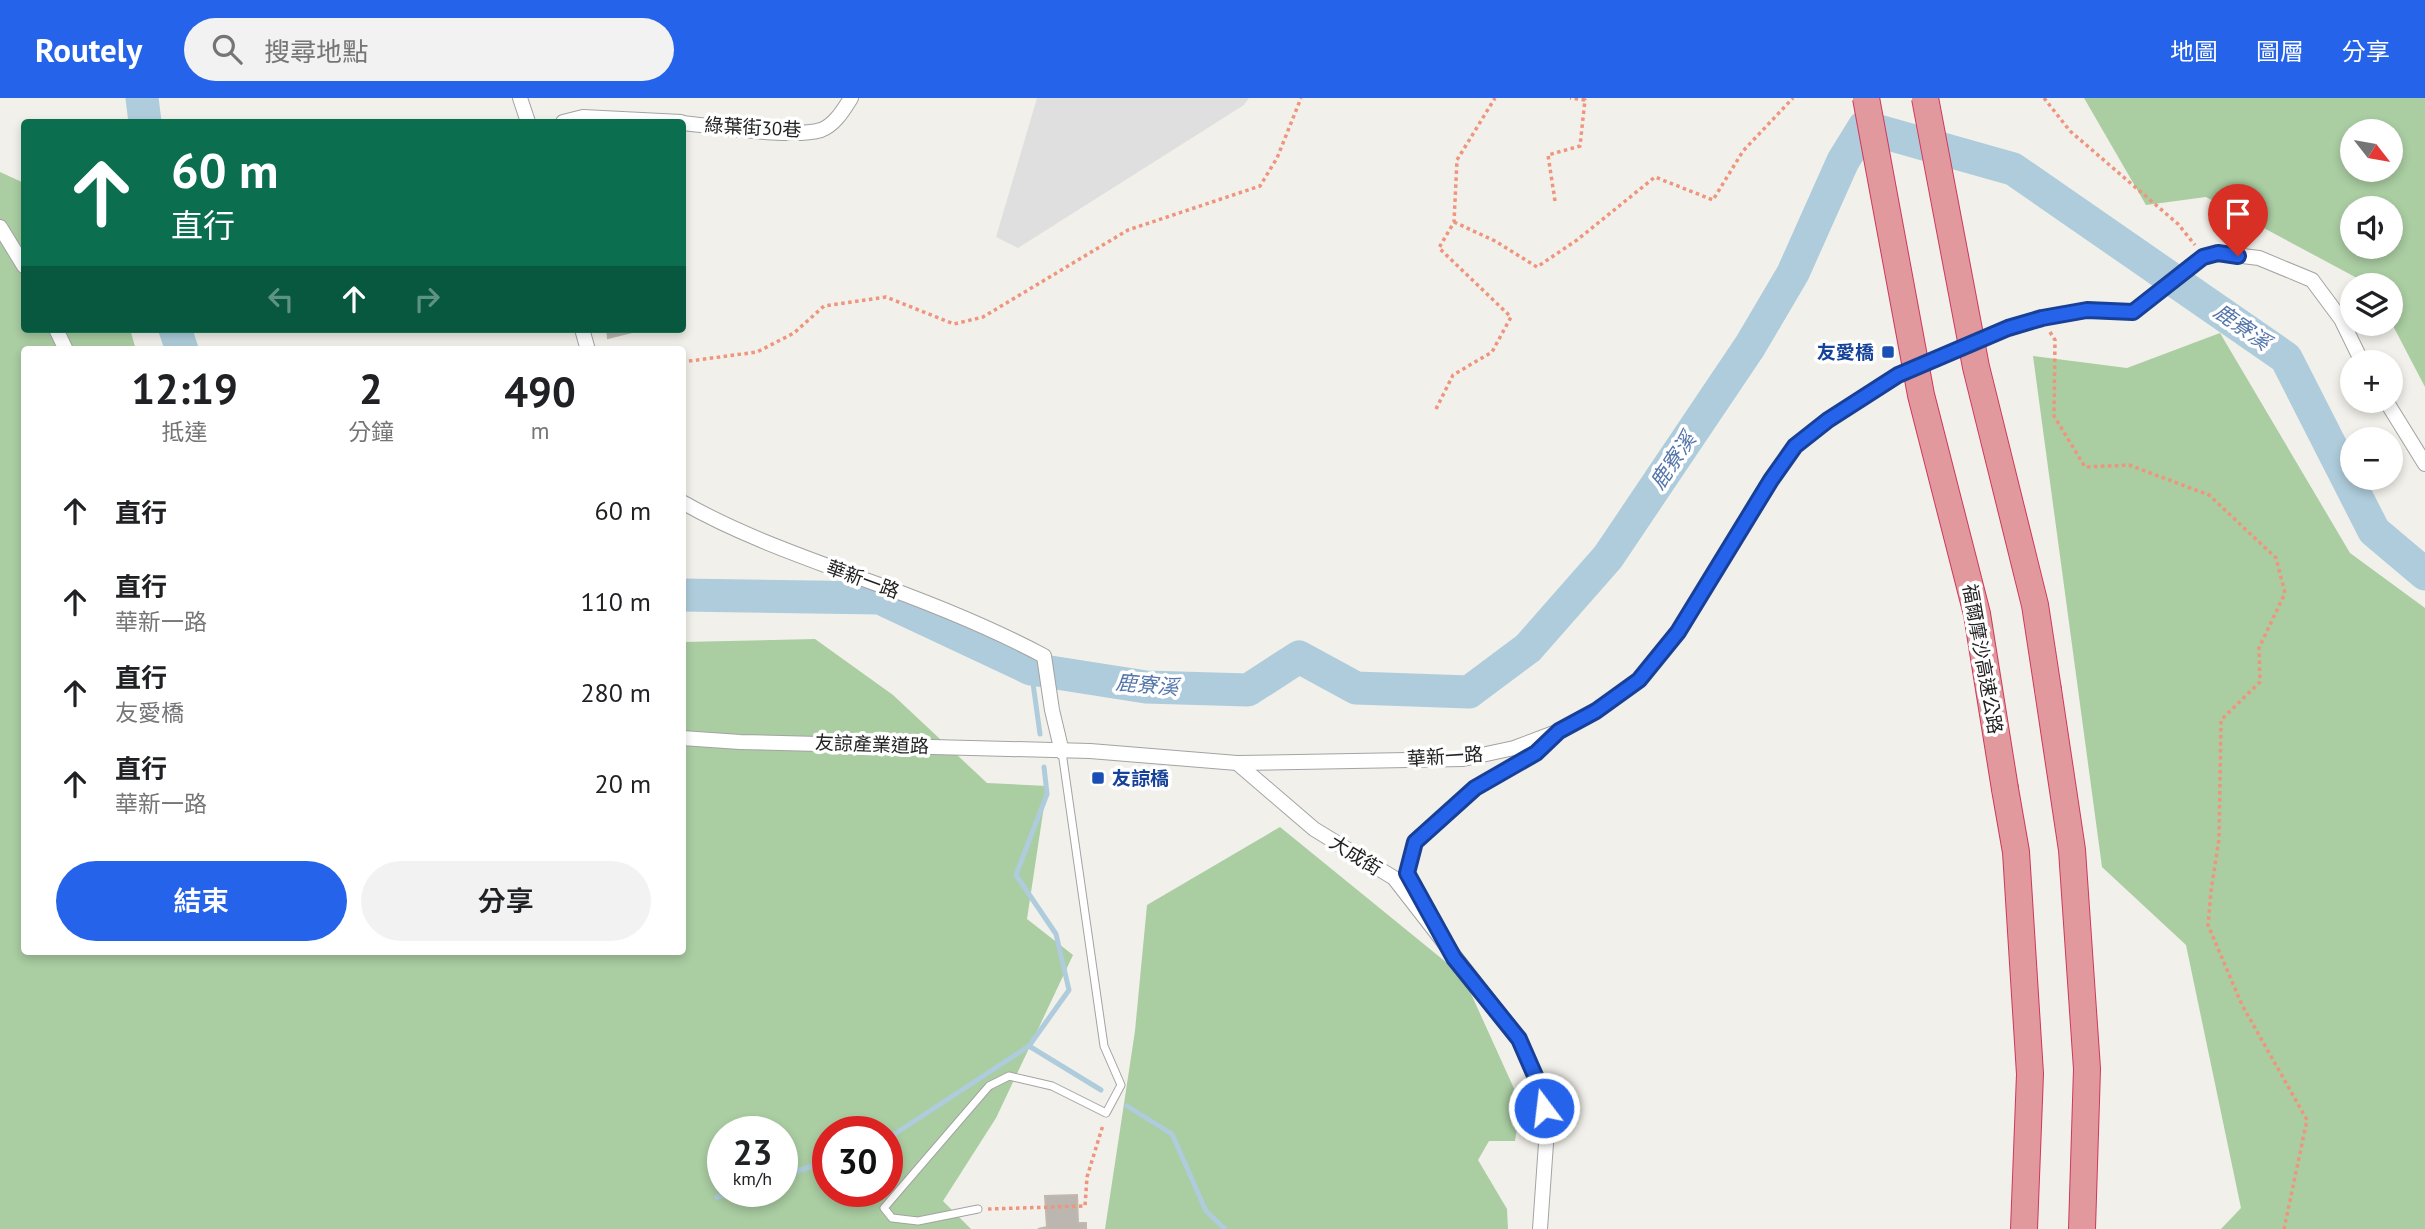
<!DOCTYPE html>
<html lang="zh-TW">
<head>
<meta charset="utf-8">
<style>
	body { margin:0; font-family:"PT Sans","Noto Sans TC",sans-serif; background:#f2f2f2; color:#202124; height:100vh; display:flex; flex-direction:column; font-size:26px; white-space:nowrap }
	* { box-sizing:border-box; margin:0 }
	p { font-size:23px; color:#757577 }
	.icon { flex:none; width:38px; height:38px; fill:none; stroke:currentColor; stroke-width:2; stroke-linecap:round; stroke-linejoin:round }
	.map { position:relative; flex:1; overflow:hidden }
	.drawer { position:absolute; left:21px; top:248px; width:665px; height:609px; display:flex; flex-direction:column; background:#fff; border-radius:7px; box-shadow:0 4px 10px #0003 }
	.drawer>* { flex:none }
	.hud { position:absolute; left:21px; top:21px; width:665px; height:214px; border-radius:7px; box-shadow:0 4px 10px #0003; background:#0b6e4f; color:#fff; overflow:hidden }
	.needle { width:46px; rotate:121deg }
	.buttons { position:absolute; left:2340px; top:21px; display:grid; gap:14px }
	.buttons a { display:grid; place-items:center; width:63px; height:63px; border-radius:50%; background:#fff; box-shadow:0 4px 10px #0003; font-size:35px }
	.speed { position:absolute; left:707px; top:1018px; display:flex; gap:14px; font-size:35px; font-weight:700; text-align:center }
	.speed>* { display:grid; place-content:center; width:91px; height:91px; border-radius:50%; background:#fff; box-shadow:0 4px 10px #0003; line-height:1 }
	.speed small { font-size:18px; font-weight:400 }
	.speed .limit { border:10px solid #d22; background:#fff; color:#111 }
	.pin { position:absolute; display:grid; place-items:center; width:60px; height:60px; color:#fff; margin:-72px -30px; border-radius:50% 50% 50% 0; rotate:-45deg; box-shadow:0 0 7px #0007 }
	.pin .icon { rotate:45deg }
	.me { position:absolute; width:77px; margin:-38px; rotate:345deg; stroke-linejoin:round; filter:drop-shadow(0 0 5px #0008) }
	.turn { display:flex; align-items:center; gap:24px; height:147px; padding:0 35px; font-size:32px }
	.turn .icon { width:91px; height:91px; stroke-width:2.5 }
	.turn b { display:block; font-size:49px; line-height:60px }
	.lanes { display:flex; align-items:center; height:66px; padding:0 35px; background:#0003; justify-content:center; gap:35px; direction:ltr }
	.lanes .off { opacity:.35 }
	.eta { display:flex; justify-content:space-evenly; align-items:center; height:119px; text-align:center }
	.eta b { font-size:42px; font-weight:600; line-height:49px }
	.button { display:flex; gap:14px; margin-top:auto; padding:14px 35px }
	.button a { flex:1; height:80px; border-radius:42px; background:#2563eb; color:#fff; font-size:28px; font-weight:600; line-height:80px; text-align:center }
	.button a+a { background:#f2f2f2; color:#202124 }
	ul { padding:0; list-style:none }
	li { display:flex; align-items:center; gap:21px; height:91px; padding:0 35px }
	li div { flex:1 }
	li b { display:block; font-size:26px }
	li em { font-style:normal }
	header { display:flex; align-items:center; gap:42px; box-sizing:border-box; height:98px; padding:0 35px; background:#2563eb; color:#fff }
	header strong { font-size:33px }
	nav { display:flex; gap:38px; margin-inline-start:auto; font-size:24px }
	.search { width:490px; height:63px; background:#f2f2f2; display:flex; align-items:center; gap:18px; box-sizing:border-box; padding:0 24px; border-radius:38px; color:#757577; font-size:26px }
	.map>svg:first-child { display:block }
	.residential { fill:#e0dfdf }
	.forest { fill:#aacda2; fill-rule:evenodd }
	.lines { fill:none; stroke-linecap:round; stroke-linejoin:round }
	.stream { stroke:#aeccdb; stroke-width:5 }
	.river { stroke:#aeccdb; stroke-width:33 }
	.building { fill:#bbb6af; stroke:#c2b8ad; stroke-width:2 }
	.lane-casing { stroke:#a3a3a3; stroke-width:9 }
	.street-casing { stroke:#a3a3a3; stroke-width:16 }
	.highway-casing { stroke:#ce385b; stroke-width:28 }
	.path { stroke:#ef957d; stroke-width:3.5; stroke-dasharray:3.5 3.5; stroke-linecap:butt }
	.lane { stroke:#fff; stroke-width:7 }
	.street { stroke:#fff; stroke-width:14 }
	.highway { stroke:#e1999e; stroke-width:26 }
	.highway-bridge-casing { stroke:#ce385b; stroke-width:28; stroke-linecap:butt }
	.highway-bridge { stroke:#e1999e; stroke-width:26 }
	.route-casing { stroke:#184099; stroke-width:18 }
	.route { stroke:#2563eb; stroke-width:12 }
	.transit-dot { fill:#1a4fb4; stroke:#fff; stroke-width:2.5 }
	.labels { text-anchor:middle; stroke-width:7; stroke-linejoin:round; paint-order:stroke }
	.street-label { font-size:19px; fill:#222; stroke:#fff }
	.transit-label { font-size:19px; font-weight:bold; fill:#164399; stroke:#fff; text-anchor:end }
	.water-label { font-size:21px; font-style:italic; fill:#5576ab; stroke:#fff }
</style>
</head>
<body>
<header>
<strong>Routely</strong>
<div class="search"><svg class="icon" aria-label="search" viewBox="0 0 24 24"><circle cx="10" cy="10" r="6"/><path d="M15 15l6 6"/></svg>搜尋地點</div>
<nav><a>地圖</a><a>圖層</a><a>分享</a></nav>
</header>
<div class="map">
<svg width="2425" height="1131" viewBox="0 0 2425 1131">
	<rect width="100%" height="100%" fill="#f1f0ea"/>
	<polygon class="residential" points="1037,0 1249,0 1244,7 1018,150 996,139"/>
	<g class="forest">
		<path d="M2084,0H2425V289L2391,224L2390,187H2370L2206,99L2146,107ZM2352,33H2390V72H2352ZM2352,110H2390V149H2352Z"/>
		<path d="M0,74L24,85V231H130L136,252H24V854H682L683,544L815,541L893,597L987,685L1047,688L1027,821L1073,857L996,1020L943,1103L971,1131H0ZM723,1034H782V1094H723ZM828,1034H887V1094H828Z"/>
		<polygon points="2220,235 2350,455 2425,510 2425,1131 2221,1131 2241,1110 2186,847 2102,769 2033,258 2127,270"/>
		<polygon points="1280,729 1463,878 1521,1006 1515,1043 1489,1043 1478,1062 1507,1111 1508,1131 1105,1131 1135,933 1147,807"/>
	</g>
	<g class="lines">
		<g class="stream">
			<polyline points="1031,571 1040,636"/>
			<polyline points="1044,669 1047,696 1016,777 1056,836 1069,892 1029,948 1101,992"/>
			<polyline points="1127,1008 1172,1036 1206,1113 1225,1131"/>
			<polyline points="887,1041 1029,948"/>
			<polyline points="782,1078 828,1063"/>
			<polyline points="717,1099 734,1094"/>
		</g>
		<g class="river">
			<polyline points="142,0 145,24"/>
			<polyline points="175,231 182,252"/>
			<polyline points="682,497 880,500 1031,571 1146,589 1248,592 1299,559 1356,590 1469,594 1528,550 1608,459 1750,248 1793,175 1843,63 1864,29 2013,71 2286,260 2374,433 2425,476"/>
		</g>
	</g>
	<g class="building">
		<polygon points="607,231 644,231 608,240"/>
		<polygon points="1077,1097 1078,1125 1086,1125 1086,1131 1038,1131 1047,1129 1045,1098"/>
	</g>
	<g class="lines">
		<defs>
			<g id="lane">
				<polyline points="1430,817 1407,775 1414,744 1475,690 1536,655 1553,639"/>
				<polyline points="978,1111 918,1123 892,1120 884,1110 989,988 1009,978 1052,988 1106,1015 1121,987 1104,948 1062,654"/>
			</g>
			<g id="street">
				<polyline points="520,0 528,24"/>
				<polyline points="563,24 583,19 681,24"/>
				<path d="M682,25C716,28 792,41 821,32C835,27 844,11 851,0"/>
				<polyline points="0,129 24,168"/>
				<polyline points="56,231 66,252"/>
				<polyline points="582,231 588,252"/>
				<polyline points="2386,303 2425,366"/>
				<path d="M682,404C740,437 801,458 863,481C925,503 986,527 1044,558L1052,612L1062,654"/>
				<polyline points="682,640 740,644 1090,653 1237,665 1463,661 1514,650 1559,633 1596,613 1639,582 1678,534 1771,382 1795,348 1828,322 1898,277 2008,230 2042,220 2087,212 2133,214 2203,159 2218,155 2259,160 2312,182 2341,221 2362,264"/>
				<polyline points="1237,665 1314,731 1394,780 1519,941 1540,989 1547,1031 1540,1131"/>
			</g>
			<g id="highway">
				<polyline points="2048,592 2072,752 2087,971 2082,1131"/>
				<polyline points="2005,691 2016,754 2030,976 2024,1131"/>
			</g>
		</defs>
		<use href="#lane" class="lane-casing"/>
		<use href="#street" class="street-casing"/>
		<use href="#highway" class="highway-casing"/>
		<g class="path">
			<polyline points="2044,0 2070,33 2178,126 2195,147"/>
			<polyline points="1555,103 1548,57 1580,48 1585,2 1570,0"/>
			<polyline points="1454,124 1495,143 1537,169 1577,142 1655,79 1713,102 1743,53 1793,0"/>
			<polyline points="2050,234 2055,242 2054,318 2085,369 2129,367 2209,397 2276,460 2285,495 2259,550 2260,584 2221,622 2219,741 2211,793 2208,827 2242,907 2307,1022 2284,1131"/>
			<polyline points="682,264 757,254 794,235 824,208 886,199 954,226 983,219 1128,132 1260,88 1277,60 1301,0"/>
			<polyline points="1436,311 1453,277 1492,254 1511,219 1439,150 1454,124 1457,62 1495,0"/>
			<polyline points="988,1111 1085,1108 1087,1079 1103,1027"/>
		</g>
		<use href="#lane" class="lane"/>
		<use href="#street" class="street"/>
		<use href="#highway" class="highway"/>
		<defs>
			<g id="highway-bridge">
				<polyline points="1866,0 1921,297 1977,516 2005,691"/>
				<polyline points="1925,0 1976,269 2035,507 2048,592"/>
			</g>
		</defs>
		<use href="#highway-bridge" class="highway-bridge-casing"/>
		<use href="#highway-bridge" class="highway-bridge"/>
	</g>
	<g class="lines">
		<defs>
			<polyline id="route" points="1544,1010 1540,989 1519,941 1454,860 1407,775 1415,744 1475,690 1536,655 1559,633 1596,613 1639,582 1678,534 1771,382 1795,348 1828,322 1898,277 2008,230 2042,220 2087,212 2133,214 2203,159 2218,155 2238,158"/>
		</defs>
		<use href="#route" class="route-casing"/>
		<use href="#route" class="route"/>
	</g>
	<g class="transit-dot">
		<rect x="1881" y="247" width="14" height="14" rx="3.5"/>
		<rect x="1091" y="673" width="14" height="14" rx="3.5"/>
	</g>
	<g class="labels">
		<g class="street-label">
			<text transform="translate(753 29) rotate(3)" y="7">綠葉街30巷</text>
			<text transform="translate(863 481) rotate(20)" y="7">華新一路</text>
			<text transform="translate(1983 561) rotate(80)" y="7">福爾摩沙高速公路</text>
			<text transform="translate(872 646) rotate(2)" y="7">友諒產業道路</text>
			<text transform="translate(1445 658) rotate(-4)" y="7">華新一路</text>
			<text transform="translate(1356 757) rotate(32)" y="7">大成街</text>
		</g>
		<g class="transit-label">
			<text x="1874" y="261">友愛橋</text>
			<text x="1112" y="687" text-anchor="start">友諒橋</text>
		</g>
		<g class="water-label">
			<text transform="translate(2242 229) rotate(35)" y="7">鹿寮溪</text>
			<text transform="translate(1673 363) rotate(-56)" y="7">鹿寮溪</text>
			<text transform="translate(1147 587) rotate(5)" y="7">鹿寮溪</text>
		</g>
	</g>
</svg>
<div class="buttons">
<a><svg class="needle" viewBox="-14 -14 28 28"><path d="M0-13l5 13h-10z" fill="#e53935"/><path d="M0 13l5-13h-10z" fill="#757577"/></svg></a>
<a><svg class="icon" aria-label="sound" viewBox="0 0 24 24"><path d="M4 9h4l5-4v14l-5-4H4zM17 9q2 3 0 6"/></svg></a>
<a><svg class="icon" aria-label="layers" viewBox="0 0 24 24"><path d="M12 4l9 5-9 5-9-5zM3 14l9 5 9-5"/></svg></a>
<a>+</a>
<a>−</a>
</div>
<div class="speed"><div>23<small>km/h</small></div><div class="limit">30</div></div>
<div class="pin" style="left:2238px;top:158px;background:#d93025"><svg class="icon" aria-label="arrive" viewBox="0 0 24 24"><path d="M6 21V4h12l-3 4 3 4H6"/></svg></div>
<svg class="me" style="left:1544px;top:1010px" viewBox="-20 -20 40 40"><circle r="17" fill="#2563eb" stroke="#fff" stroke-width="3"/><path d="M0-11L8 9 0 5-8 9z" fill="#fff"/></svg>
<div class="hud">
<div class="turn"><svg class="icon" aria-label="ahead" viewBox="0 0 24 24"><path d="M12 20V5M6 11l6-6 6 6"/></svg><div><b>60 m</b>直行</div></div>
<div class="lanes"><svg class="icon off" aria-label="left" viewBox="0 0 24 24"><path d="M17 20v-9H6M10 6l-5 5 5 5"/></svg><svg class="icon" aria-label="ahead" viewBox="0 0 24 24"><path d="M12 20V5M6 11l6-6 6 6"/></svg><svg class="icon off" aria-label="right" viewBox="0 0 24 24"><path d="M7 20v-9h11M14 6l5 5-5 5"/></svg></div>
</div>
<section class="drawer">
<div class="eta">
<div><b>12:19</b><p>抵達</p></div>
<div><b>2</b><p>分鐘</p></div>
<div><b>490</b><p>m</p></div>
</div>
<ul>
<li><svg class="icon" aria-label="ahead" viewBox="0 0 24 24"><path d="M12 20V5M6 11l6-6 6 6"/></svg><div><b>直行</b></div><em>60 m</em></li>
<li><svg class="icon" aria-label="ahead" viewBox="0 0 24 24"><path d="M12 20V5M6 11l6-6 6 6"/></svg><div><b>直行</b><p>華新一路</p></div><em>110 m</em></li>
<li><svg class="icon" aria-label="ahead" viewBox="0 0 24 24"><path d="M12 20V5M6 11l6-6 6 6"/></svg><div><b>直行</b><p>友愛橋</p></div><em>280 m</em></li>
<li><svg class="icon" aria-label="ahead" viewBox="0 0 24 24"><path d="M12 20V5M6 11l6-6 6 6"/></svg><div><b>直行</b><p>華新一路</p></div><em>20 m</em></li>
</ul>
<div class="button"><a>結束</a><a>分享</a></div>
</section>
</div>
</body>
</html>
